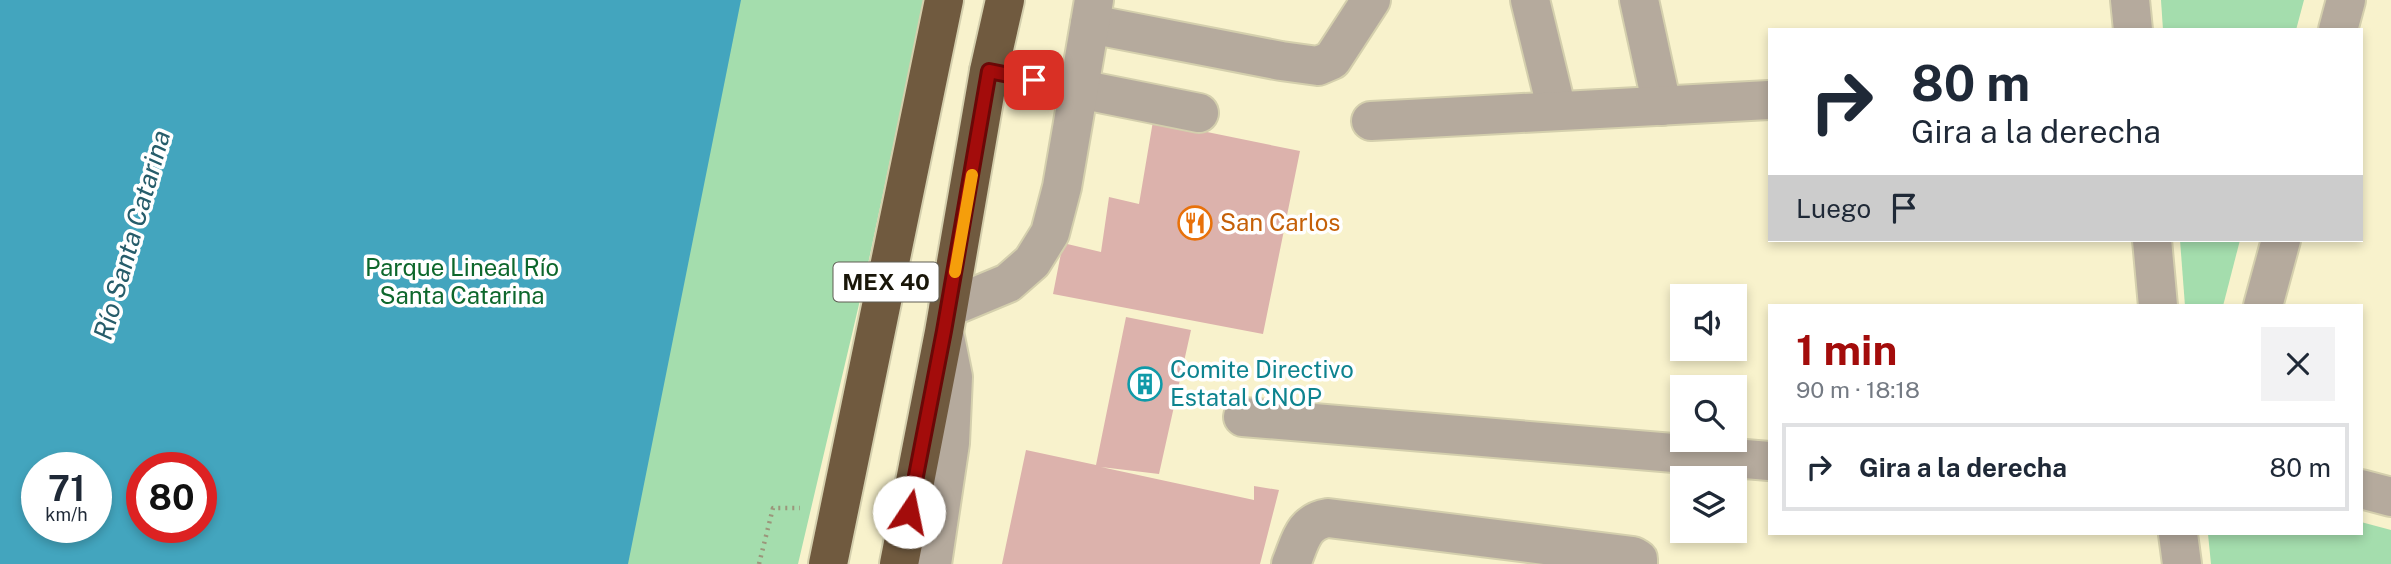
<!DOCTYPE html>
<html lang="es">
<head>
<meta charset="utf-8">
<style>
	body { margin:0; font-family:"Public Sans",sans-serif; background:#f2f2f3; color:#1f2937; height:100vh; display:flex; flex-direction:column; font-size:26px; white-space:nowrap }
	* { box-sizing:border-box; margin:0 }
	p { font-size:23px; color:#747a83 }
	.icon { flex:none; width:38px; height:38px; fill:none; stroke:currentColor; stroke-width:2; stroke-linecap:round; stroke-linejoin:round }
	.map { position:relative; flex:1; overflow:hidden }
	.panel { position:absolute; left:1768px; top:304px; width:595px; height:231px; display:flex; flex-direction:column; background:#fff; border-radius:0px; box-shadow:0 4px 10px #0003 }
	.panel>* { flex:none }
	.hud { position:absolute; left:1768px; top:28px; width:595px; height:214px; border-radius:0px; box-shadow:0 4px 10px #0003; background:#fff; color:#1f2937; overflow:hidden }
	.fabs { position:absolute; left:1670px; top:284px; display:grid; gap:14px }
	.fabs a { display:grid; place-items:center; width:77px; height:77px; border-radius:0px; background:#fff; box-shadow:0 4px 10px #0003; font-size:35px }
	.speed { position:absolute; left:21px; top:452px; display:flex; gap:14px; font-size:35px; font-weight:700; text-align:center }
	.speed>* { display:grid; place-content:center; width:91px; height:91px; border-radius:50%; background:#fff; box-shadow:0 4px 10px #0003; line-height:1 }
	.speed small { font-size:18px; font-weight:400 }
	.speed .limit { border:10px solid #d22; background:#fff; color:#111 }
	.pin { position:absolute; display:grid; place-items:center; width:60px; height:60px; color:#fff; margin:-30px; border-radius:14px; box-shadow:0 4px 10px #0006 }
	.me { position:absolute; width:77px; margin:-38px; rotate:11deg; stroke-linejoin:round; filter:drop-shadow(0 0 5px #0008) }
	.turn { display:flex; align-items:center; gap:24px; height:147px; padding:0 28px; font-size:32px }
	.turn .icon { width:91px; height:91px; stroke-width:2.5 }
	.turn b { display:block; font-size:49px; line-height:60px }
	.then { display:flex; align-items:center; height:66px; padding:0 28px; background:#0003; gap:14px; font-size:26px }
	.round { display:grid; place-items:center; flex:none; width:74px; height:74px; border-radius:0px; background:#f2f2f3 }
	.headline { display:flex; align-items:center; justify-content:space-between; height:119px; padding:0 28px }
	h1 { font-size:42px; font-weight:700; line-height:52px; color:#a30c0b }
	ul { padding:0; list-style:none }
	li { display:flex; align-items:center; gap:21px; height:88px; margin:0 14px 10px; padding:0 14px; border:4px solid #e0e1e3; border-radius:0px }
	li div { flex:1 }
	li b { display:block; font-size:26px }
	li em { font-style:normal }
	.map>svg:first-child { display:block }
	.green { fill:#a4ddad; fill-rule:evenodd }
	.water { fill:#43a5be; fill-rule:evenodd }
	.building { fill:#dcb2ac }
	.lines { fill:none; stroke-linecap:round; stroke-linejoin:round }
	.minor-casing { stroke:#d4cfad; stroke-width:42 }
	.highway-casing { stroke:#d4cfad; stroke-width:42 }
	.path { stroke:#9b967b; stroke-width:4.5; stroke-dasharray:2 5; stroke-linecap:butt }
	.minor { stroke:#b5aa9d; stroke-width:38 }
	.highway { stroke:#705a3f; stroke-width:38 }
	.route-casing { stroke:#6a0807; stroke-width:18 }
	.route { stroke:#a30c0b; stroke-width:12 }
	.slow { stroke:#f59e0b; stroke-width:12 }
	.labels { text-anchor:middle; stroke-width:7; stroke-linejoin:round; paint-order:stroke }
	.shield { fill:#fff; stroke:#5e5c53; stroke-width:2 }
	.shield-label { font-size:23px; font-weight:bold; fill:#191609 }
	.food-label { font-size:24px; fill:#c56008; stroke:#fff; text-anchor:start }
	.park-label { font-size:24px; fill:#0d672c; stroke:#fff }
	.culture-label { font-size:24px; fill:#0d838f; stroke:#fff; text-anchor:start }
	.water-label { font-size:26px; font-style:italic; fill:#265c6a; stroke:#fff }
</style>
</head>
<body>
<div class="map">
<svg width="2391" height="564" viewBox="0 0 2391 564">
	<rect width="100%" height="100%" fill="#f8f2cc"/>
	<g class="green">
		<path d="M0,0H924L864,283L798,564H0ZM37,467H96V527H37ZM142,467H201V527H142Z"/>
		<polygon points="2161,0 2304,0 2296,30 2163,30"/>
		<polygon points="2180,240 2240,240 2223,306 2185,306"/>
		<polygon points="2361,522 2391,530 2391,564 2211,564 2208,534 2361,534"/>
	</g>
	<path class="water" d="M0,0H741L628,564H0ZM37,467H96V527H37ZM142,467H201V527H142Z"/>
	<g class="building">
		<polygon points="1153,121 1300,151 1263,334 1053,294 1063,243 1101,252 1109,197 1139,204"/>
		<polygon points="1126,317 1191,330 1159,474 1101,467 1254,500 1254,486 1279,490 1260,564 1002,564 1026,450 1096,465"/>
	</g>
	<g class="lines">
		<defs>
			<g id="minor">
				<polyline points="1530,0 1557,111"/>
				<polyline points="1639,0 1662,106"/>
				<polyline points="2130,0 2133,30"/>
				<polyline points="1090,24 1281,61 1318,66 1332,60 1371,0"/>
				<polyline points="2338,30 2346,0"/>
				<polyline points="989,71 1199,113"/>
				<polyline points="1371,121 1769,100"/>
				<polyline points="2152,240 2158,306"/>
				<polyline points="2263,306 2281,240"/>
				<polyline points="948,308 1008,283 1032,262 1050,233 1062,187 1094,0"/>
				<polyline points="1243,417 1769,461"/>
				<polyline points="2361,489 2391,497"/>
				<polyline points="2178,534 2182,564"/>
				<polyline points="932,564 950,443 953,377 945,337"/>
				<path d="M1291,564C1300,543 1302,522 1328,518L1633,556L1638,559V564"/>
			</g>
			<g id="highway">
				<polyline points="828,564 944,0"/>
				<polyline points="899,564 944,332 989,71 1005,0"/>
			</g>
		</defs>
		<use href="#minor" class="minor-casing"/>
		<use href="#highway" class="highway-casing"/>
		<polyline class="path" points="759,564 773,508 800,508"/>
		<use href="#minor" class="minor"/>
		<use href="#highway" class="highway"/>
	</g>
	<g class="lines">
		<defs>
			<polyline id="route" points="909,512 944,331 989,71 1034,80"/>
		</defs>
		<use href="#route" class="route-casing"/>
		<use href="#route" class="route"/>
		<polyline class="slow" points="955,272 972,175"/>
	</g>
	<defs>
		<symbol id="restaurant-ring" viewBox="-11 -11 22 22"><circle r="9.5" fill="#fff" stroke="#e8710a" stroke-width="1.5"/><path d="M-5-6h1v4h1v-4h1v4h1v-4h1v5L-1.5 .5V6h-2V.5L-5-1ZM5-6V6H3V1.5H1.5Q1.5-4 5-6Z" fill="#e8710a"/></symbol>
		<symbol id="building-ring" viewBox="-11 -11 22 22"><circle r="9.5" fill="#fff" stroke="#0f9aa8" stroke-width="1.5"/><path d="M-4-6H4V6H1V3H-1V6H-4ZM-2.5-4.3h1.7v1.8h-1.7ZM.8-4.3h1.7v1.8H.8ZM-2.5-1h1.7V.8h-1.7ZM.8-1h1.7V.8H.8Z" fill="#0f9aa8"/></symbol>
	</defs>
	<g fill-rule="evenodd">
		<use href="#restaurant-ring" x="1176" y="204" width="38" height="38"/>
		<use href="#building-ring" x="1126" y="365" width="38" height="38"/>
	</g>
	<g class="labels">
		<rect class="shield" x="833.5" y="262.5" width="105" height="39" rx="5"/>
		<g class="shield-label">
			<text x="886" y="290">MEX 40</text>
		</g>
		<g class="food-label">
			<text x="1220" y="231">San Carlos</text>
		</g>
		<g class="park-label">
			<text x="462" y="276">Parque Lineal Río<tspan x="462" dy="28">Santa Catarina</tspan></text>
		</g>
		<g class="culture-label">
			<text x="1170" y="378">Comite Directivo<tspan x="1170" dy="28">Estatal CNOP</tspan></text>
		</g>
		<g class="water-label">
			<text transform="translate(132 235) rotate(-74)" y="9">Río Santa Catarina</text>
		</g>
	</g>
</svg>
<div class="fabs">
<a><svg class="icon" aria-label="sound" viewBox="0 0 24 24"><path d="M4 9h4l5-4v14l-5-4H4zM17 9q2 3 0 6"/></svg></a>
<a><svg class="icon" aria-label="search" viewBox="0 0 24 24"><circle cx="10" cy="10" r="6"/><path d="M15 15l6 6"/></svg></a>
<a><svg class="icon" aria-label="layers" viewBox="0 0 24 24"><path d="M12 4l9 5-9 5-9-5zM3 14l9 5 9-5"/></svg></a>
</div>
<div class="speed"><div>71<small>km/h</small></div><div class="limit">80</div></div>
<div class="pin" style="left:1034px;top:80px;background:#d93025"><svg class="icon" aria-label="arrive" viewBox="0 0 24 24"><path d="M6 21V4h12l-3 4 3 4H6"/></svg></div>
<svg class="me" style="left:909px;top:512px" viewBox="-20 -20 40 40"><circle r="19" fill="#fff"/><path d="M0-13L10 11 0 6-10 11z" fill="#a30c0b"/></svg>
<div class="hud">
<div class="turn"><svg class="icon" aria-label="right" viewBox="0 0 24 24"><path d="M7 20v-9h11M14 6l5 5-5 5"/></svg><div><b>80 m</b>Gira a la derecha</div></div>
<div class="then">Luego<svg class="icon" aria-label="arrive" viewBox="0 0 24 24"><path d="M6 21V4h12l-3 4 3 4H6"/></svg></div>
</div>
<section class="panel">
<div class="headline"><div><h1>1 min</h1><p>90 m · 18:18</p></div><a class="round"><svg class="icon" aria-label="close" viewBox="0 0 24 24"><path d="M6 6l12 12M18 6L6 18"/></svg></a></div>
<ul>
<li><svg class="icon" aria-label="right" viewBox="0 0 24 24"><path d="M7 20v-9h11M14 6l5 5-5 5"/></svg><div><b>Gira a la derecha</b></div><em>80 m</em></li>
</ul>
</section>
</div>
</body>
</html>
